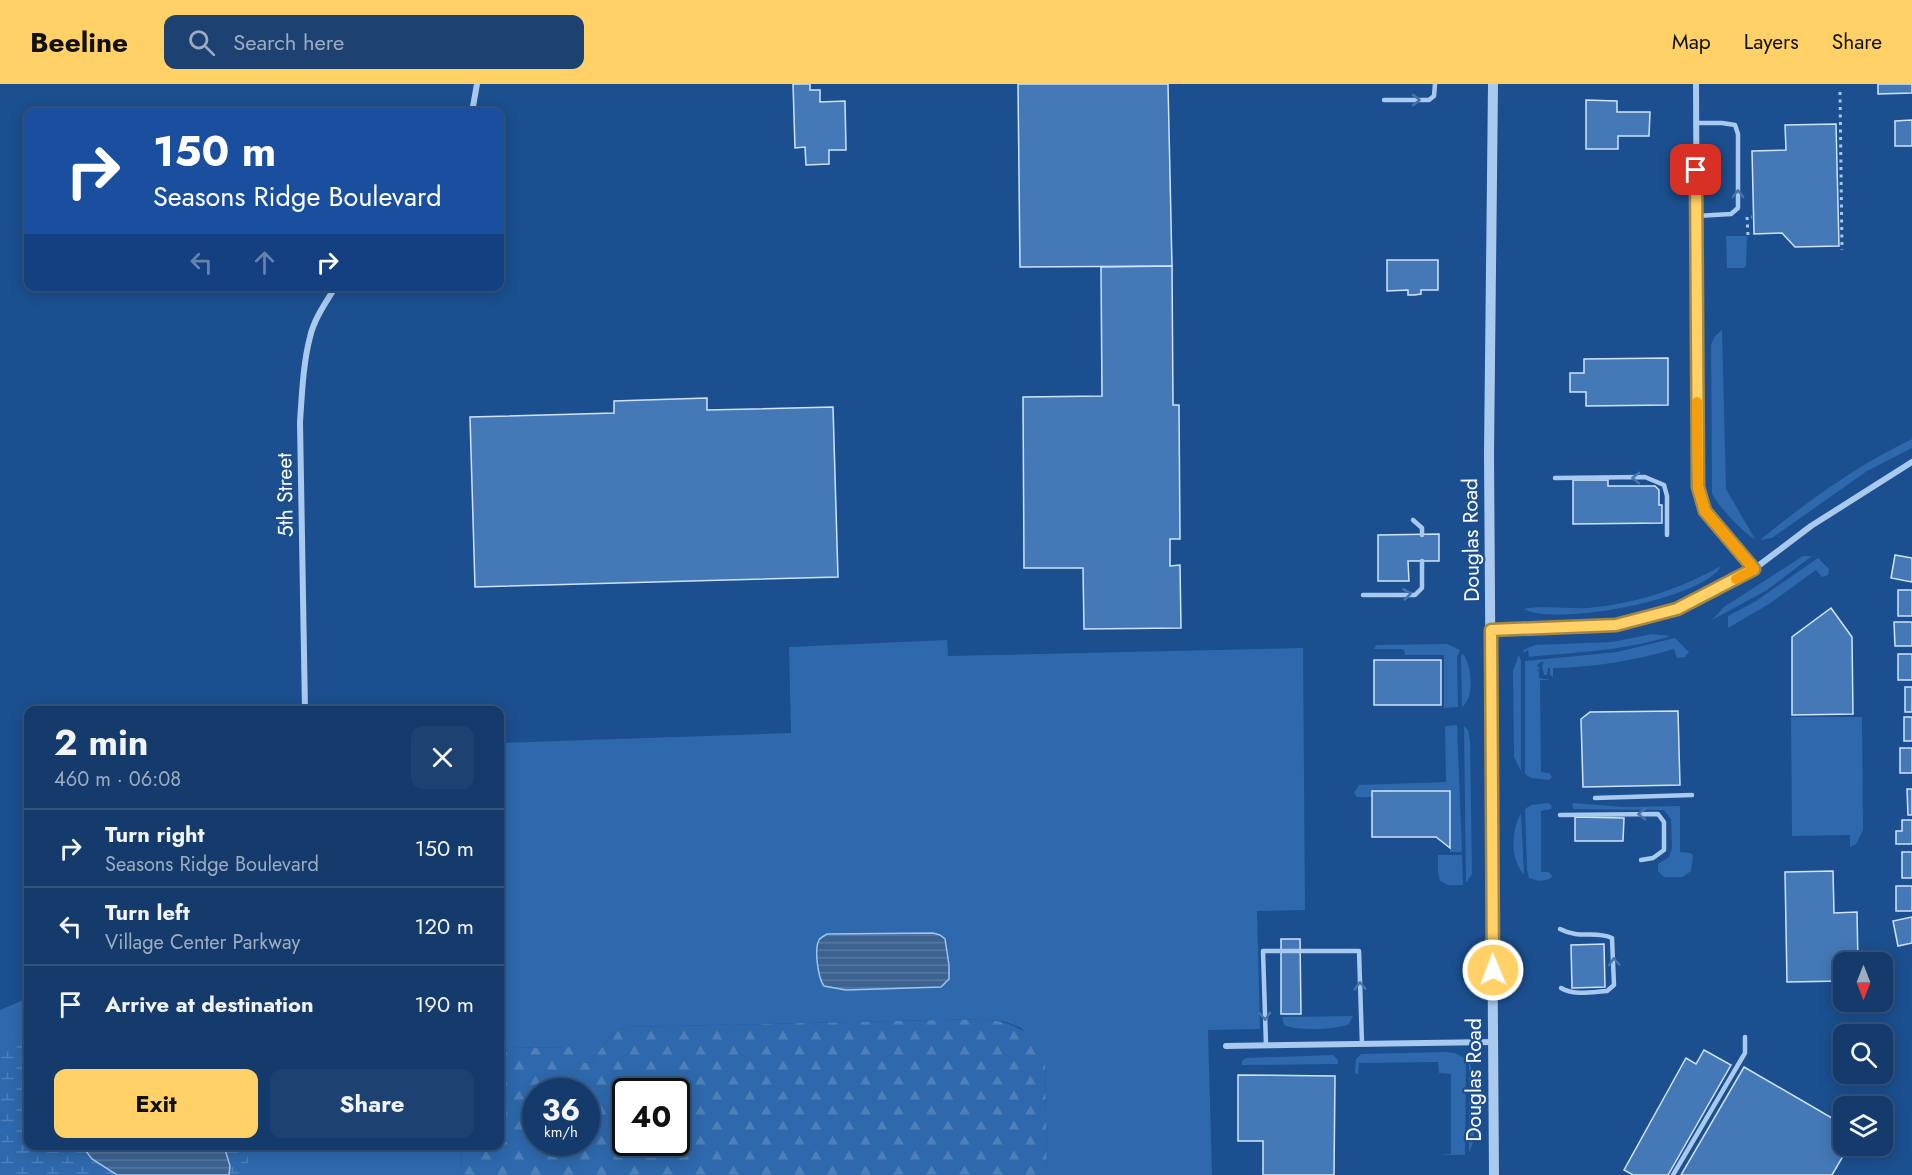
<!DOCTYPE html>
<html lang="en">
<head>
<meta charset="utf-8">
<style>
	body { margin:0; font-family:Jost,sans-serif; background:#1d4271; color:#f1f3f6; height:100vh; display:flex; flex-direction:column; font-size:22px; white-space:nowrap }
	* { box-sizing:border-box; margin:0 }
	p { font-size:20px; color:#9dadc1 }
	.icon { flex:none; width:33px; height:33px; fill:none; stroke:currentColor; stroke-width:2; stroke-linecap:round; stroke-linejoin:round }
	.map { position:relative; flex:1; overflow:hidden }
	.panel { position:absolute; left:24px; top:622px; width:480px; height:444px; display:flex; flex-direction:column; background:#143b6b; border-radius:12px; box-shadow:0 3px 15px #0003,0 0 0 2px #33557e }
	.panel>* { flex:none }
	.top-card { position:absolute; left:24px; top:24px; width:480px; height:183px; border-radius:12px; box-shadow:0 3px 15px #0003,0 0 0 2px #33557e; background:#1a4fa0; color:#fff; overflow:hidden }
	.needle { width:39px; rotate:180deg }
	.tools { position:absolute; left:1833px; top:868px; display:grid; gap:12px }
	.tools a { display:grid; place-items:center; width:60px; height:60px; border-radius:12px; background:#143b6b; box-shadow:0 3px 15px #0003,0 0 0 2px #33557e; font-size:30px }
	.speed { position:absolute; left:522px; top:994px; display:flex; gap:12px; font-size:30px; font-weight:700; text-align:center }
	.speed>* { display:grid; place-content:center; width:78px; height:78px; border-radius:50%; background:#143b6b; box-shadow:0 3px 15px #0003,0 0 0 2px #33557e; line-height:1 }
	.speed small { font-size:15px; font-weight:400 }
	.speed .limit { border:3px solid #111; border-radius:9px; background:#fff; color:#111 }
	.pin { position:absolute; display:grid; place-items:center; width:51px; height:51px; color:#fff; margin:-26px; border-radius:12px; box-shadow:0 3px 9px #0006 }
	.me { position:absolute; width:66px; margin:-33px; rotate:359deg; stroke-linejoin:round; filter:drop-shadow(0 0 4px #0008) }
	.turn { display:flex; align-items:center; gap:21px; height:126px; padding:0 30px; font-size:27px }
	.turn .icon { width:78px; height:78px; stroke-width:2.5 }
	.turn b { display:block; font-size:42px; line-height:51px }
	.lanes { display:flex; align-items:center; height:57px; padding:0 30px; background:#0003; justify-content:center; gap:30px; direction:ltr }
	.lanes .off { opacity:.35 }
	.round { display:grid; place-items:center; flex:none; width:63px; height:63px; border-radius:12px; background:#1d4271 }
	.head { display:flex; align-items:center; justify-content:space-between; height:102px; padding:0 30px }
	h1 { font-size:36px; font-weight:700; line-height:45px }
	.cta { display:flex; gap:12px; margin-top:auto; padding:12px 30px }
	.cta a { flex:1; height:69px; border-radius:12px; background:#ffd166; color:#111; font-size:24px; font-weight:700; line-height:69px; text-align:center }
	.cta a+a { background:#1d4271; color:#f1f3f6 }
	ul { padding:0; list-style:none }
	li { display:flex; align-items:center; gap:18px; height:78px; padding:0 30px; border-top:2px solid #33557e }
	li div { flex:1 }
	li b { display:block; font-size:22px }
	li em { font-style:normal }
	header { display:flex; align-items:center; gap:36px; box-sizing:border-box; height:84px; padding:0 30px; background:#ffd166; color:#111 }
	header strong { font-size:28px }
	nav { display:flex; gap:33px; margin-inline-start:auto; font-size:21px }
	.search { width:420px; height:54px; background:#1d4271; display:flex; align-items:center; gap:15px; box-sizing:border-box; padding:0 21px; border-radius:12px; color:#9dadc1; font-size:22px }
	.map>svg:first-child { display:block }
	.grass { fill:#2e69ad }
	.forest { fill:url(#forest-firs); fill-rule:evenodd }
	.wetland { fill:url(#wetland-marsh) }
	.water { fill:url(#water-rules); stroke:#9cc4f0; stroke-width:1.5 }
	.building { fill:#4478b7; stroke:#cfe3fa; stroke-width:1.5 }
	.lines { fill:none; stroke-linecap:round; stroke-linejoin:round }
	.path { stroke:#a9c9ee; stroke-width:3; stroke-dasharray:3 4.5; stroke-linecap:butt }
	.service { stroke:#a9c9ee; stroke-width:4.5 }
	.minor { stroke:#a9c9ee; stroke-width:6 }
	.tertiary { stroke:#a9c9ee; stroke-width:10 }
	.oneway { stroke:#4674ac }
	.route-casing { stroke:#a68842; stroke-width:15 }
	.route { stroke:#ffd166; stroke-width:10 }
	.slow { stroke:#f59e0b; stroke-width:10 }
	.labels { text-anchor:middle; stroke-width:4.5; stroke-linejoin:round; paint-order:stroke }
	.street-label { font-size:21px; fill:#fff; stroke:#1b4f8f }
</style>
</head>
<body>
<header>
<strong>Beeline</strong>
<div class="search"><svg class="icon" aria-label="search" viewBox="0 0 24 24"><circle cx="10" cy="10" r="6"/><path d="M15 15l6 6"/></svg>Search here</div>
<nav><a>Map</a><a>Layers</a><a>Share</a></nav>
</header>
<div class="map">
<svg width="1912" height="1091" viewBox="0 0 1912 1091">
	<defs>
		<pattern id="forest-firs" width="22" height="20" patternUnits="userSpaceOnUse" patternTransform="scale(1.5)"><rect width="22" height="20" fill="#2e69ad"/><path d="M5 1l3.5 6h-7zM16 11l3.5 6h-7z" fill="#4d80b9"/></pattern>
		<pattern id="wetland-marsh" width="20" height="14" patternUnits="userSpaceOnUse" patternTransform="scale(1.5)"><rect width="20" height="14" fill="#2e69ad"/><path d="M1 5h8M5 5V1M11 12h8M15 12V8" fill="none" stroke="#4d80b9"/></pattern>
		<pattern id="water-rules" width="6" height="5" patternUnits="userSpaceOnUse" patternTransform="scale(1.5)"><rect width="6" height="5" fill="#3c6290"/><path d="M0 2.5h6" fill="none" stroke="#597aa1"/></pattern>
	</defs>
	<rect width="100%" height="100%" fill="#1b4f8f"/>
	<g class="grass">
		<polygon points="1726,152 1747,152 1746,182 1744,184 1727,184"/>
		<path d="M1722,246L1726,405L1755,455C1744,450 1716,420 1712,409L1711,261L1715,252Z"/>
		<path d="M1912,355V364L1867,387L1772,454L1760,456C1808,417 1856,382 1912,355Z"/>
		<polygon points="1803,472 1812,472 1767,506 1712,536 1724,523"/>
		<polygon points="1818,474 1829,485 1828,491 1822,493 1816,486 1769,520 1728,544 1728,532 1756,517"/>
		<path d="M1721,482C1704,515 1555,543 1524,525C1534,521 1572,525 1588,524C1635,520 1680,505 1721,482Z"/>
		<path d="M1652,550L1670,552C1624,567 1576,568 1529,573L1528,566L1524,569L1523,566L1535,561L1612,558Z"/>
		<path d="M1675,554L1689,568L1685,573L1677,574L1674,565C1633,577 1595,583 1553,584V593L1550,591V584H1548L1547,591H1544L1542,582L1544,578H1541L1537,581L1540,585L1537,586L1539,587V594L1550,596H1540L1541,688L1549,689L1552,693L1549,696L1531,694L1525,690V577L1617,568Z"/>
		<polygon points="947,556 948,572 1303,564 1305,826 1257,827 1260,945 1208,946 1212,1091 1047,1091 1045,978 1021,944 1006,938 986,935 625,943 612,950 591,978 584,979 571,963 500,964 500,659 791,649 789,563"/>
		<polygon points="1447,560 1460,566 1457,573 1458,623 1444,624 1444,571 1405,571 1404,566 1401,565 1374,565 1376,561"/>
		<path d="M1462,569C1472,579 1475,614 1462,623L1461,575Z"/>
		<polygon points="1519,571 1521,577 1521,687 1514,673 1513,587"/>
		<polygon points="1791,633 1862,633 1863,746 1856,760 1850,763 1850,751 1792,752"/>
		<polygon points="1457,641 1462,768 1450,768 1450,707 1372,707 1372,713 1357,713 1354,709 1359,701 1446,698 1445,642"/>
		<polygon points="1464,642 1468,646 1470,657 1472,790 1466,799"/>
		<path d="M1549,719L1552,722L1551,725L1541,727V788H1549L1552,792L1551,794C1543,798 1537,797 1529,794L1527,785L1525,725L1531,721Z"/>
		<polygon points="1573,719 1624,723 1680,722 1680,768 1690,769 1693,771 1691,787 1683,793 1664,793 1658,787 1658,780 1669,773 1672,764 1671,735 1664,726 1574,725 1572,722"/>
		<path d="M1521,729L1524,791C1510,775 1511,747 1521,729Z"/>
		<polygon points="1438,771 1462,771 1463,801 1448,801 1440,797 1438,788"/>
		<polygon points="28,914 28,1062 461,1062 462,1091 0,1091 0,926"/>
		<path d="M1353,932L1349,940C1337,946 1294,947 1284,941L1282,933Z"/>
		<polygon points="1446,968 1455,969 1466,975 1465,1071 1439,1071 1451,1070 1451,990 1439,989 1438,978 1359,979 1358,991 1355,988 1356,975 1361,970"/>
		<polygon points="1333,971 1338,976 1338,980 1242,981 1242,977 1246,974"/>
		<path d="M1469,978C1477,992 1478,1056 1469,1068Z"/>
	</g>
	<path class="forest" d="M986,935C1018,940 1032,947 1045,978L1047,1091H462L461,1062H500V964L571,963L580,969L584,979L591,978L612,950L625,943ZM536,1008H586V1059H536ZM626,1008H676V1059H626Z"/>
	<g class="wetland">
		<polygon points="28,947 28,1062 82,1062 92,1075 117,1091 0,1091 0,958"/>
		<polygon points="224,1062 248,1062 248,1091 229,1091 230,1082"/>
	</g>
	<g class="water">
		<path d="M933,849L940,851L945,855L949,881V895L941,903L846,906L824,902C818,894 814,865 819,856C820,854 824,852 827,850Z"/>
		<polygon points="82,1062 224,1062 230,1082 229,1091 117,1091 92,1075"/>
	</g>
	<g class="building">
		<polygon points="793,0 810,0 810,6 820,6 820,18 845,17 846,66 829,66 829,80 806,81 805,63 795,64"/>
		<polygon points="1018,0 1168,0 1172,182 1020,183"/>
		<polygon points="1878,0 1912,0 1912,9 1878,10"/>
		<polygon points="1586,16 1617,17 1617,28 1650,28 1649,52 1618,52 1618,65 1586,65"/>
		<polygon points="1912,36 1912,62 1895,62 1895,37"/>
		<polygon points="1836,40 1839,162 1795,163 1782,149 1754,150 1752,67 1786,66 1785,41"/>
		<polygon points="1387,176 1438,176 1438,206 1421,206 1421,210 1414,211 1408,211 1408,206 1387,207"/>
		<polygon points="1172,182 1173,321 1179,321 1180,455 1170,455 1170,482 1180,481 1181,544 1084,545 1083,484 1024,484 1023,313 1102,312 1101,183"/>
		<polygon points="1668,274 1668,321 1586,322 1586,308 1570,308 1570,289 1584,289 1584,275"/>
		<polygon points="707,314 707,326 833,323 838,493 475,503 470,333 614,329 614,317"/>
		<polygon points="1573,396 1608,396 1608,402 1655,402 1659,406 1659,421 1662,421 1662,439 1573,440"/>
		<polygon points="1439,450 1439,477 1408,477 1409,497 1378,497 1378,451"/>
		<polygon points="1895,471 1912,474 1912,498 1891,494"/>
		<rect x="1898" y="506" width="14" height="26"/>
		<polygon points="1831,524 1852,553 1853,630 1792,631 1792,553"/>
		<polygon points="1894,538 1912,538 1912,562 1895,562"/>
		<rect x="1898" y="570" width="14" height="26"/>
		<rect x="1374" y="576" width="67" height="45"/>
		<rect x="1905" y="603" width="7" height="25"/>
		<polygon points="1678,627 1680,701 1583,703 1581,635 1590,628"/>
		<rect x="1904" y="633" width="8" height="24"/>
		<rect x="1900" y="664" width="12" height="25"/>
		<polygon points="1907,705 1912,705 1912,731 1908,731"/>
		<polygon points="1372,707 1450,707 1450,764 1436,753 1372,753"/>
		<polygon points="1575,733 1624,734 1623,757 1575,757"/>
		<polygon points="1902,736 1912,736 1912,760 1896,760 1896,747 1902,747"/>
		<rect x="1902" y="768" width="10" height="26"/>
		<polygon points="1833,787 1834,829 1857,828 1858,879 1844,879 1844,897 1787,898 1785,788"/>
		<rect x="1896" y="802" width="16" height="25"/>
		<polygon points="1912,833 1912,859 1898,862 1893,837"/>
		<polygon points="1281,855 1300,855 1301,930 1281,930"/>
		<polygon points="1604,860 1605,903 1572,904 1571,861"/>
		<polygon points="1704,966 1731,981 1668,1091 1633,1091 1624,1086 1686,974 1696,980"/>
		<polygon points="1744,983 1844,1041 1844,1062 1849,1062 1832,1091 1681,1091"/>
		<polygon points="1238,991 1335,992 1334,1091 1263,1091 1263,1057 1238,1057"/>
	</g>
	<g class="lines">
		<g class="path">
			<polyline points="1840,8 1842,166"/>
			<polyline points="1748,151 1747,133 1752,133"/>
		</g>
		<g class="service">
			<polyline points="1384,16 1429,16 1434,12 1435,0"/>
			<polyline points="1696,39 1722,39 1735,41 1738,50 1738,124 1731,130 1696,132"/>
			<polyline points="1555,394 1645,393 1664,401 1667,412 1667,451"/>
			<polyline points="1413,436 1422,444 1422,451"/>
			<polyline points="1363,511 1415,511 1422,504 1422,477"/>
			<polyline points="1595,714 1692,711"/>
			<polyline points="1560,731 1658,730 1664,738 1664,766 1653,774 1641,776"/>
			<path d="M1560,845C1581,856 1593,846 1612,854L1614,901L1607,907C1592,908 1574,912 1561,904"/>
			<polyline points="1266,961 1263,867 1359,867 1362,960"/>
			<polyline points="1673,1091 1745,969 1745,953"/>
		</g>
		<g class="minor">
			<polyline points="1696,0 1698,403 1705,427 1754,485"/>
			<polyline points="472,28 477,0"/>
			<polyline points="1491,546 1616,541 1677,525 1754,485 1811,442 1912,378"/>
			<path d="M305,627L300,338C302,310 303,280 310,253C314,235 326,218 336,202"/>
			<polyline points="1226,962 1493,958"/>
		</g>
		<polyline class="tertiary" points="1493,0 1489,370 1494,1091"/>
	</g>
	<defs><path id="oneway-chevron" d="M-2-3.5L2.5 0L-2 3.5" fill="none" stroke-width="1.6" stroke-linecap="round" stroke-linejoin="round" transform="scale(1.5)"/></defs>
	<g class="oneway">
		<use href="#oneway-chevron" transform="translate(1416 16)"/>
		<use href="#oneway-chevron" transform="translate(1738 110) rotate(-90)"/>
		<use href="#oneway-chevron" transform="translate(1636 394) rotate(-179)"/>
		<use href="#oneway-chevron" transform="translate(1407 510) rotate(-7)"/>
		<use href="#oneway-chevron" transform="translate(1642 730) rotate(180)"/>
		<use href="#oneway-chevron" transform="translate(1614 878) rotate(-93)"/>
		<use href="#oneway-chevron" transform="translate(1360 902) rotate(-92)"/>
		<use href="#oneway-chevron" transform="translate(1265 932) rotate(88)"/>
	</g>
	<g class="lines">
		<defs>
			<polyline id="route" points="1493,886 1491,546 1616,541 1677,525 1754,485 1705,427 1698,403 1696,86"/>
		</defs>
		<use href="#route" class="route-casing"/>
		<use href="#route" class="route"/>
		<polyline class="slow" points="1697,318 1698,403 1705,427 1754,485 1736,495"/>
	</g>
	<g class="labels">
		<g class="street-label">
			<text transform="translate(285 411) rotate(-91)" y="7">5th Street</text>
			<text transform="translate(1471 456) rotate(-91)" y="7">Douglas Road</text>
			<text transform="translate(1474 996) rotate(-90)" y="7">Douglas Road</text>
		</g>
	</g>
</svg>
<div class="tools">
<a><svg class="needle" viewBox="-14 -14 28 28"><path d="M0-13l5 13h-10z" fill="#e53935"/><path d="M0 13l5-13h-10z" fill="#9dadc1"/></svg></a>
<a><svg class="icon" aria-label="search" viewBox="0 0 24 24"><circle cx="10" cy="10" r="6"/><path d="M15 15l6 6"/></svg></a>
<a><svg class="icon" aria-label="layers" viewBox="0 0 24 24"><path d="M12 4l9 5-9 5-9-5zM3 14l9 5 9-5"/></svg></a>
</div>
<div class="speed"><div>36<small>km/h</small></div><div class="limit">40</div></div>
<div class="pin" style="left:1696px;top:86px;background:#d93025"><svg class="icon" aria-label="arrive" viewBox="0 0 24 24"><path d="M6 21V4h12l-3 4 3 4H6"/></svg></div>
<svg class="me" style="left:1493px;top:886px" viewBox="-20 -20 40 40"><circle r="17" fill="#ffd166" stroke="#fff" stroke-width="3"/><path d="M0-11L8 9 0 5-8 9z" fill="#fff"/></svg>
<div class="top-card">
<div class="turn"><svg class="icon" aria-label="right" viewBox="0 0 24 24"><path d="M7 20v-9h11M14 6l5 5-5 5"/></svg><div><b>150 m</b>Seasons Ridge Boulevard</div></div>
<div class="lanes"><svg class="icon off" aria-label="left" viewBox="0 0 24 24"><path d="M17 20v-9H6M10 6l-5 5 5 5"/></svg><svg class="icon off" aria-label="ahead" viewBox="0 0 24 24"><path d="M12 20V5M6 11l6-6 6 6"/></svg><svg class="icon" aria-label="right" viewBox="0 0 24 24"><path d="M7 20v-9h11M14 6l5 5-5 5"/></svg></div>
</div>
<section class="panel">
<div class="head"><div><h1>2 min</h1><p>460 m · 06:08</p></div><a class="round"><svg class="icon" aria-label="close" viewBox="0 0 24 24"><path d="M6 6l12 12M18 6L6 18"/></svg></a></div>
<ul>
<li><svg class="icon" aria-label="right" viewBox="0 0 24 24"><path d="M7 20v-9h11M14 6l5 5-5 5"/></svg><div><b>Turn right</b><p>Seasons Ridge Boulevard</p></div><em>150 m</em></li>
<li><svg class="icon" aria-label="left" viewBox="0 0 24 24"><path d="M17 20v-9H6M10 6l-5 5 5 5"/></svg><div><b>Turn left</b><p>Village Center Parkway</p></div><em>120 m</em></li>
<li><svg class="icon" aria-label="arrive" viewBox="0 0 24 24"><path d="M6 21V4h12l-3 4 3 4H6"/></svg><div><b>Arrive at destination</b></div><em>190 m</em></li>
</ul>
<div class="cta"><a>Exit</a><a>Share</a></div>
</section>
</div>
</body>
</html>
